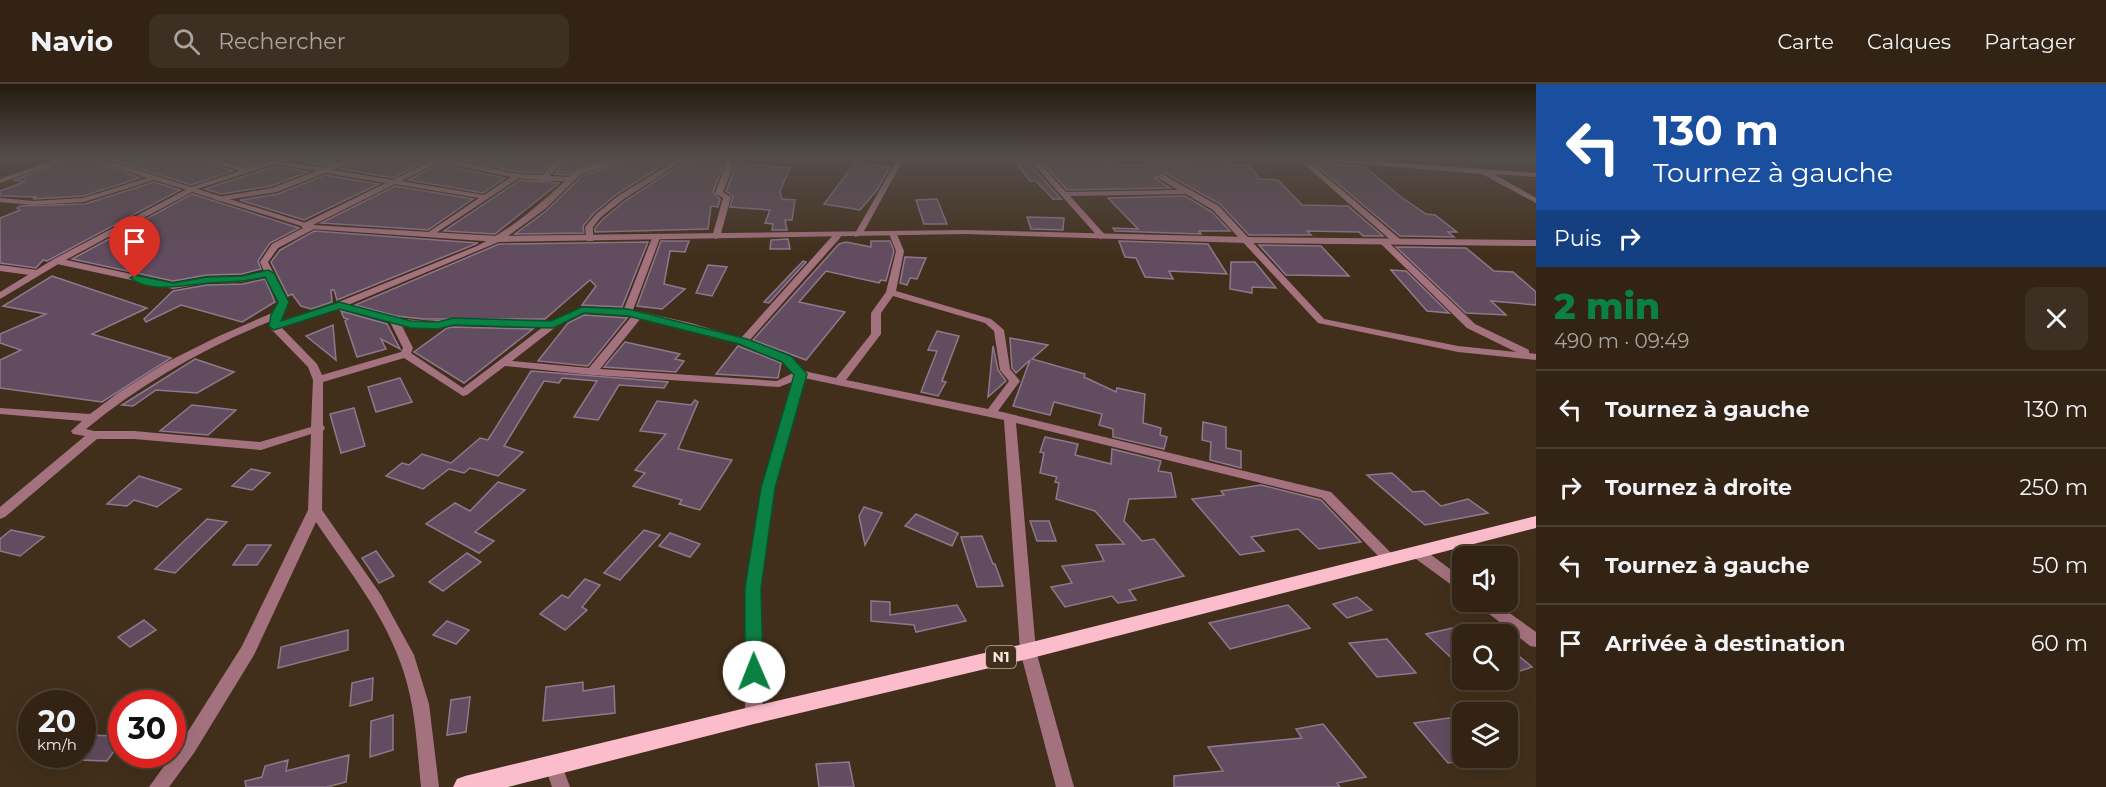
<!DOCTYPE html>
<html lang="fr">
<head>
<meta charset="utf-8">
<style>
	body { margin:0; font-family:Montserrat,sans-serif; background:#3d2f22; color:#f1f3f6; height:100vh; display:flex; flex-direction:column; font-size:22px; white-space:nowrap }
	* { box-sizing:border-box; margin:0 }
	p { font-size:20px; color:#a8a4a0 }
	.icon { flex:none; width:33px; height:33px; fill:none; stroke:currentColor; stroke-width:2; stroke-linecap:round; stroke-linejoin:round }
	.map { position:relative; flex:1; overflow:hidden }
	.panel { display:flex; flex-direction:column; background:#322314; width:570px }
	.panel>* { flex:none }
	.hud { background:#1a4fa0; color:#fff; overflow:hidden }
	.buttons { position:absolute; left:1452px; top:462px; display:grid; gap:12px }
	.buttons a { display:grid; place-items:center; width:66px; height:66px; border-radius:12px; background:#322314; box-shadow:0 6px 24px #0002,0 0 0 2px #4d4034; font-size:30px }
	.speed { position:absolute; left:18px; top:606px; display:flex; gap:12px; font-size:30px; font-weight:700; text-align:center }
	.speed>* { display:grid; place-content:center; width:78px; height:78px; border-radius:50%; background:#322314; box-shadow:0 6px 24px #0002,0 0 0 2px #4d4034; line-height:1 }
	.speed small { font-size:15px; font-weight:400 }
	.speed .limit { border:9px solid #d22; background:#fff; color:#111 }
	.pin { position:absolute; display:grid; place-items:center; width:51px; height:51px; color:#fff; margin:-62px -26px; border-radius:50% 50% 50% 0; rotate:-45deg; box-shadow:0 0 6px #0007 }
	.pin .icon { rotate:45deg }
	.me { position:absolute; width:66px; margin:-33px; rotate:359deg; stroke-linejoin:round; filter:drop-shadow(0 0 4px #0008) }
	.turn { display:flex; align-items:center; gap:21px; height:126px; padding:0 18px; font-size:27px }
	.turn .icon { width:78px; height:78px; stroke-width:2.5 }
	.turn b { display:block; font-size:42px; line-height:51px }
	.then { display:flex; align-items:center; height:57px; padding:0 18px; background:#0003; gap:12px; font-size:22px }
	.round { display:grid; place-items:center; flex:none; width:63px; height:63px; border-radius:12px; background:#3d2f22 }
	.summary { display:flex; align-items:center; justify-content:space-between; height:102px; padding:0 18px }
	h1 { font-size:36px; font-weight:800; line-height:45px; color:#0b8043 }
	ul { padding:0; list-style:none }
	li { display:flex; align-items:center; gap:18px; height:78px; padding:0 18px; border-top:2px solid #4d4034 }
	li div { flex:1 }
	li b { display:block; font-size:22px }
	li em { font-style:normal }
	header { display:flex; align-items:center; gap:36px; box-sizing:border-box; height:84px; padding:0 30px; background:#322314; border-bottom:2px solid #4d4034 }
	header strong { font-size:28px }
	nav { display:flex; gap:33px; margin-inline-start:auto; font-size:21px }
	.search { width:420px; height:54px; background:#3d2f22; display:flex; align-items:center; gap:15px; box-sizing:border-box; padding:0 21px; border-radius:12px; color:#a8a4a0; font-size:22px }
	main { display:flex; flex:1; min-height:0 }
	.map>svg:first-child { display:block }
	.building { fill:#624c5f; stroke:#90788c; stroke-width:1.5 }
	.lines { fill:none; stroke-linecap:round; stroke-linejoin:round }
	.minor { fill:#a4727e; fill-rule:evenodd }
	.tertiary { fill:#a4727e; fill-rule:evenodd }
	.primary { fill:#fbbdcb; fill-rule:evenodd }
	.route { fill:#0b8043; stroke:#07532c; stroke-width:1.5 }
	.labels { text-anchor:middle; stroke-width:6; stroke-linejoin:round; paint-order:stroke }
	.shield { fill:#422f1b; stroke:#c0b2a4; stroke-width:1.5 }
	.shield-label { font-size:14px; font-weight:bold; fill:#f6eade }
</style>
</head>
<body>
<header>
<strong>Navio</strong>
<div class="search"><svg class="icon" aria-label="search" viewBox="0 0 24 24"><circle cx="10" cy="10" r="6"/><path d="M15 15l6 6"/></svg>Rechercher</div>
<nav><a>Carte</a><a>Calques</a><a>Partager</a></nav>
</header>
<main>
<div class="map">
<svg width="1536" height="703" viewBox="0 0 1536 703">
	<rect width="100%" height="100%" fill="#422f1b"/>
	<g class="building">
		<polygon points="71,74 87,74 140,94 83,112 33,115 37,113 0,112 0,107 24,98 14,96"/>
		<polygon points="106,74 214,74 213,80 233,87 191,101"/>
		<polygon points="228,74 275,74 247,83 227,76"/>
		<polygon points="286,74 344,74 324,82"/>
		<polygon points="361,74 429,74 429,75 393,94 341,85"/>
		<polygon points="455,74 555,74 541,89 517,88"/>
		<polygon points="567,74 612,74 589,80 568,91 555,90"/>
		<polygon points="633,74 675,74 617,110 594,129 583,142 584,149 515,150 546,127 582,92"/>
		<polygon points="701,74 722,77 723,83 713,108 720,115 718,123 711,122 708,145 595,148 595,144 603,135 625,117 687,76 695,78"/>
		<polygon points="1038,74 1102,74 1104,79 1143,82 1145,76 1188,80 1184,74 1231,77 1233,81 1251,82 1259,95 1278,96 1302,121 1348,122 1383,152 1363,152 1359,148 1307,147 1311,151 1249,151 1220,120 1165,89 1155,94 1170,104 1067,106"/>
		<polygon points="1016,78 1028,78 1061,115 1053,115 1036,97 1030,97"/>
		<polygon points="1312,78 1365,83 1401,113 1426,130 1435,131 1457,148 1448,148 1454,153 1400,152"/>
		<polygon points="734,79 790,84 780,107 782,115 795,116 792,136 785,136 787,146 772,146 773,140 765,139 770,126 730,123 733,112 726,107 735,84"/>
		<polygon points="855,79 890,83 877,106 860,126 824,120"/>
		<polygon points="439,80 505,94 483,109 408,96"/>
		<polygon points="275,82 308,88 271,102 221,110 205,105"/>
		<polygon points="325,91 379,100 304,136 240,116 278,110"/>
		<polygon points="520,96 559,99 495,150 444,147"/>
		<polygon points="154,98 180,106 47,177 43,176 36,184 0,179 0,134 20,126 17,124 20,122 85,120"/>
		<polygon points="395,102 473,115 428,146 321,139"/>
		<polygon points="192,110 299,144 270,159 258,177 261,185 242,190 207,191 173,197 72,175"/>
		<polygon points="1185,112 1212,128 1230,147 1199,147 1201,150 1115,147 1113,144 1138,145 1108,114"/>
		<polygon points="937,115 947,140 924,140 916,116"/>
		<polygon points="1027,133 1064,134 1063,146 1031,145"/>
		<polygon points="314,147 478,159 337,216 334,206 331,206 332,218 311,225 301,222 292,210 288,212 271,178 280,166"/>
		<polygon points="788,155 790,165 770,165 771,156"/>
		<polygon points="661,157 689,157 685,168 670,167 664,200 685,205 662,225 637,222"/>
		<polygon points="871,157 890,157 894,167 886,197 881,196 879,199 826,187 799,218 845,228 806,276 753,256 839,160 846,158 871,163"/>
		<polygon points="1119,157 1208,160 1227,190 1169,187 1173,195 1145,193 1136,174 1125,173"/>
		<polygon points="648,158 622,223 582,221 596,202 590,196 545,235 423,235 396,232 355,221 499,160"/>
		<polygon points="1259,161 1321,162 1349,192 1286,191"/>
		<polygon points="1396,163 1466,164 1494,187 1513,188 1536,208 1536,221 1491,217 1506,231 1466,229"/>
		<polygon points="905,173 926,174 917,195 910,194 907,201 900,199"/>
		<polygon points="803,177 806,178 769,219 764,218"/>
		<polygon points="1231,178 1255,178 1276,204 1252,203 1252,209 1230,205"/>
		<polygon points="708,181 727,183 712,212 696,209"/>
		<polygon points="1391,186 1406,187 1449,229 1427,227"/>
		<polygon points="52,192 147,224 92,250 171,274 102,318 0,304 0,276 21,266 0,259 0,250 46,230 3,222"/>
		<polygon points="265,195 275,218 242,238 181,221 146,238 144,235 173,207 207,201 243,200"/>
		<polygon points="341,227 387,240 400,265 381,255 386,265 357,273 345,237 348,235 344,234"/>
		<polygon points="584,231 627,234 588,282 538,277 568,239"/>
		<polygon points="333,241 336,276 306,252"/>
		<polygon points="447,244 453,243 533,245 464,299 414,268"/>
		<polygon points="937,247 959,252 942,297 946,298 938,312 921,308 937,267 928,266"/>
		<polygon points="1010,254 1048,261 1032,275 1085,290 1084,293 1116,308 1117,304 1145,310 1143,339 1161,344 1160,351 1167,353 1164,365 1113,353 1113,345 1099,341 1102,330 1054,318 1050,331 1013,322 1030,276 1016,289 1012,284"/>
		<polygon points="625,258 680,270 675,275 684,277 676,288 604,283"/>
		<polygon points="738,262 781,279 778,294 716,290"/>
		<polygon points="993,262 998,286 1006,297 988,313"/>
		<polygon points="195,275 234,288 197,309 156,306 133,322 122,321"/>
		<polygon points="531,287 668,298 664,304 619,301 598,336 574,333 597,297 562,294 559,299 544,297 504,362 523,368 498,392 470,384 464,389 449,385 423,405 386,392 402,379 409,381 422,370 451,379 480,354 488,356"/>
		<polygon points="400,294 412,318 376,328 368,303"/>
		<polygon points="695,316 698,318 678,365 732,376 700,426 679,420 682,416 633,402 645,389 635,386 666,350 640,347 657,317 691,321"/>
		<polygon points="192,321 236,326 208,351 160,347"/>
		<polygon points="354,324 365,362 341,369 330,330"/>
		<polygon points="1203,338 1226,343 1226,364 1241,367 1241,384 1210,376 1211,358 1202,356"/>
		<polygon points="1045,353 1078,360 1075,371 1111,380 1112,365 1161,377 1158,387 1171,389 1176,413 1129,415 1124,437 1142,457 1154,455 1184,492 1129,506 1136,516 1118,519 1112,512 1065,523 1051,503 1072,499 1062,482 1104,477 1096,461 1124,460 1095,427 1056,415 1059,399 1055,398 1057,393 1040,389 1044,369 1040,368"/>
		<polygon points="251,385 270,389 252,406 232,402"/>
		<polygon points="1392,389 1413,408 1424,407 1441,422 1468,415 1488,429 1425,441 1367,391"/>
		<polygon points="139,392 181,405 157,423 134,416 127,422 107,420"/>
		<polygon points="498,398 525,406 475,448 494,457 479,469 426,440 455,419 470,427"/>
		<polygon points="1261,401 1321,416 1361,458 1319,465 1298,445 1251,453 1264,467 1240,471 1192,415 1224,411 1221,407"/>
		<polygon points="864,423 882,429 865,461 859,432"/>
		<polygon points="916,430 958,449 952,462 905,442"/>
		<polygon points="207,435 227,438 175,489 155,485"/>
		<polygon points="1030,437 1049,437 1056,457 1037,457"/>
		<polygon points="11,446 44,453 20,472 0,467 0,455"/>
		<polygon points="644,446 660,451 620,496 604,489"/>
		<polygon points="670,449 700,460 690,473 659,462"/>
		<polygon points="982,452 993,480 995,480 1003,502 977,503 961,453"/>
		<polygon points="247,461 271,461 257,481 233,481"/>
		<polygon points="376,467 394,492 379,499 362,474"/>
		<polygon points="467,469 481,478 443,507 429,498"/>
		<polygon points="585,495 600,501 582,523 587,526 565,546 540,530 562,511 568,514"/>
		<polygon points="1357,513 1372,526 1347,534 1333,520"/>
		<polygon points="871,517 890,518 890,531 957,521 966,537 916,548 914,541 871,537"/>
		<polygon points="1288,521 1310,544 1230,565 1209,539"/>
		<polygon points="144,536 156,546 130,563 118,553"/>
		<polygon points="447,537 469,546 456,560 433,551"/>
		<polygon points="1462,542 1462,584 1426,550"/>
		<polygon points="348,546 348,566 278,584 281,563"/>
		<polygon points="1387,555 1416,589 1377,593 1349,559"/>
		<polygon points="1508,563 1532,583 1508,591"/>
		<polygon points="373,594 372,616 350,622 352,599"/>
		<polygon points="583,598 583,607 614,602 615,629 543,637 546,603"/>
		<polygon points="470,613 466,648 447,651 451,616"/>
		<polygon points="393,631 393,666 370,673 371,637"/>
		<polygon points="1462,632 1462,677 1448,679 1414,639"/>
		<polygon points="1323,640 1366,693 1337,699 1340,703 1174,703 1174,692 1223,687 1208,663 1302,654 1296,645"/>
		<polygon points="82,651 122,652 122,656 107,677 79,676 85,668 82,668"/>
		<polygon points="349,671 346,698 327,703 246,703 245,697 262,693 265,682 288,676 286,687"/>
		<polygon points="849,678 854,703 819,703 816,680"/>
	</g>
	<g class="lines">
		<g class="minor">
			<polygon points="60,74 69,74 0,99 0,95"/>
			<path d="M89,74H99L191,103L240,87L214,78V76L226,74L222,77L247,85L282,74L285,76L284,78L324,84L350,74H359L333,86L393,96L432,76L431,74H445L517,90L542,91L558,74H565L550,92L569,93C581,81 615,74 631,74L581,90L545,125L501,157L348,221L396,234L423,237L453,235L551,237L582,223L624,225L652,154L656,151L660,154L633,226L691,239L741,254L834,150H837L841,152L840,154L749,257L791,273L804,287L836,294L871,250V229L886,208L896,167L889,150L896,148L904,167L896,207L991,235L1004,246L1010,285L1020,297L998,327L1331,408L1396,474L1394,478L1389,479L1384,478L1322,414L1016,339L1036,567L1074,703H1056L1020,567L1004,336L804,294L774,404L760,504L763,631L760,636L754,639L748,636L745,631L746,504L762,404L792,298L779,303L592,291L505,282L467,311L463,312L404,274L323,298V341L325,344L323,347L322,426L381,511L414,571L429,620L439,703H421C417,665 416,626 404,589C387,533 348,486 316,438L254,571L194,669L169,703H149L182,657L242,562L308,426L311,350L261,366L134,355H97L5,433L0,435V423L85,352L73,350L71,347L82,337L0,330V324L90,330L118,309L167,278L219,252L272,229L278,218L266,192L242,198L207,199L173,205L57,180L53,177L57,174L173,199L207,193L242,192L264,187L260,178L272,160L303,144L301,142L302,140L386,99L325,89L277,108L218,117L214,115L218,113L272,104L316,87L275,80L191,107L154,96L84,118L33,121L0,118V114L33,117L83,114L147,94ZM439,78L511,93L484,111L401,97ZM519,94L543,97H565C538,122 510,146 477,162L336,219L280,238L281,231L288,218L268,178L278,164L314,145L315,143L313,141L395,100L479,114L427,149V153H430ZM893,212L985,239L994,247L1000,286L1009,297L988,325L846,296L881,250V229ZM339,224L390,238L403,264L401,268L322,291L317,280L282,244ZM584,229L632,232L589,284L512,277L557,242ZM641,234L685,243L739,260L783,277L793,289L777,297L600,285ZM271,237V245L308,283L313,296L311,343L260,358L134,347H94L86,345C142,299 204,264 271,237ZM401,240L423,243L453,241L543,243L463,304L411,269L413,264Z"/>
			<polygon points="680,74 687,74 624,115 601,133 593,143 593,157 587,157 585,143 596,130 618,112"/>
			<polygon points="724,74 730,74 733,83 723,108 731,113 720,153 716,155 712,153 723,114 715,109 725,83"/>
			<polygon points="898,74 904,74 862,151 855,153 854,151"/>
			<polygon points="1028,74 1035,74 1066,108 1178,106 1157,93 1164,91 1219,122 1324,235 1458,262 1516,268 1467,244 1379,158 1386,156 1475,240 1529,266 1529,269 1536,270 1536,276 1458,268 1318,239 1213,126 1186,110 1070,112 1107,153 1100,155"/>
			<polygon points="1297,74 1304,74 1400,155 1400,159 1394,159"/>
			<polygon points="1310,74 1336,74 1536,89 1536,93 1494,90 1536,114 1536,119 1482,90 1313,76"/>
			<polygon points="0,181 37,186 41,189 37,192 0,187"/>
			<polygon points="1417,463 1422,464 1462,494 1462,506 1457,505 1412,472 1410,468 1412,464"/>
			<polygon points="1476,518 1494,518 1536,548 1536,563 1530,562 1479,522"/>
			<polygon points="554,674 560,676 570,703 552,703 545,682 548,676"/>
		</g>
		<polygon class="tertiary" points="191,103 312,141 498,152 965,146 1246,153 1536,156 1536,162 1246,159 965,150 498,158 311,145 192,108 60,179 0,215 0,208 54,175"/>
		<polygon class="primary" points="1536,432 1536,444 1028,575 754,640 508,703 453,703 457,695 465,692 754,622 1028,559"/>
	</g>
	<linearGradient id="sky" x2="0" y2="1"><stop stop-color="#241a0f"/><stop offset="0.43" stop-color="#544d4a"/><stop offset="1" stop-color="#544d4a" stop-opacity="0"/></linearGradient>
	<rect width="1536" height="172" fill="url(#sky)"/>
	<path class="route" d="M268,186L274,189L289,218L281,237L339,218L411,237L438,238L453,234L551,237L582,223L628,225L747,255L791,272L807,290L775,404L761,504L763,588L760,594L754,596L747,594L745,588V504L761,404L794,291L782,278L739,260L628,232L584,229L553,244L454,241L438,245L411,244L340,225L274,246L269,243L271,231L278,218L265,193C246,198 229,198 209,199C184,201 152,210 130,194L135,191L173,199L207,193L242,192Z"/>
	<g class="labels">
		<rect class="shield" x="986" y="562" width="30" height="22" rx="4.5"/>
		<g class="shield-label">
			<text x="1001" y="578">N1</text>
		</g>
	</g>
</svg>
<div class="buttons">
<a><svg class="icon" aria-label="sound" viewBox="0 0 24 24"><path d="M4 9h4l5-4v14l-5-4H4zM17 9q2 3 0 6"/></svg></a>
<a><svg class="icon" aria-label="search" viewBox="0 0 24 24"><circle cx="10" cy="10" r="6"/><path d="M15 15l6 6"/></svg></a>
<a><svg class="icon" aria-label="layers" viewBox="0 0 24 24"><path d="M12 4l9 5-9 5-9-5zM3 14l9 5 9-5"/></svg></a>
</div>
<div class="speed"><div>20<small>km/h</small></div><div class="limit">30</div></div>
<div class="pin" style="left:135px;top:194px;background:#d93025"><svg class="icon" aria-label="arrive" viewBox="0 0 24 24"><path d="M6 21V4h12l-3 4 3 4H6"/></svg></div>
<svg class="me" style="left:754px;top:588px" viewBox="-20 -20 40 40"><circle r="19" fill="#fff"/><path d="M0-13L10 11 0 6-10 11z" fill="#0b8043"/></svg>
</div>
<section class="panel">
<div class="hud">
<div class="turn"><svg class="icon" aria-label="left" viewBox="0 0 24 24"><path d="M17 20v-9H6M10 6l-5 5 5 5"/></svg><div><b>130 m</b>Tournez à gauche</div></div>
<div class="then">Puis<svg class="icon" aria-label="right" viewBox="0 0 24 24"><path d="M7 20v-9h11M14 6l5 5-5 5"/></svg></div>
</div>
<div class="summary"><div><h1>2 min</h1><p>490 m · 09:49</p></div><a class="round"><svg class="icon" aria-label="close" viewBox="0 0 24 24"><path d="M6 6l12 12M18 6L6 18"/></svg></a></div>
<ul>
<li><svg class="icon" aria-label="left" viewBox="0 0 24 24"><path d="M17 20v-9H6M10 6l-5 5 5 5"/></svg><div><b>Tournez à gauche</b></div><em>130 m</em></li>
<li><svg class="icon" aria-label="right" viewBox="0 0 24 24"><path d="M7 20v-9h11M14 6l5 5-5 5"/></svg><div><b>Tournez à droite</b></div><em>250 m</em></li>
<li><svg class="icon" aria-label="left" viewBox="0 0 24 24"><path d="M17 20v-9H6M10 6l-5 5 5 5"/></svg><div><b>Tournez à gauche</b></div><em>50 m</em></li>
<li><svg class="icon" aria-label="arrive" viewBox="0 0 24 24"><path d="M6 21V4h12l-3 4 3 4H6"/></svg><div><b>Arrivée à destination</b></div><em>60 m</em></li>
</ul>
</section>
</main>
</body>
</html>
